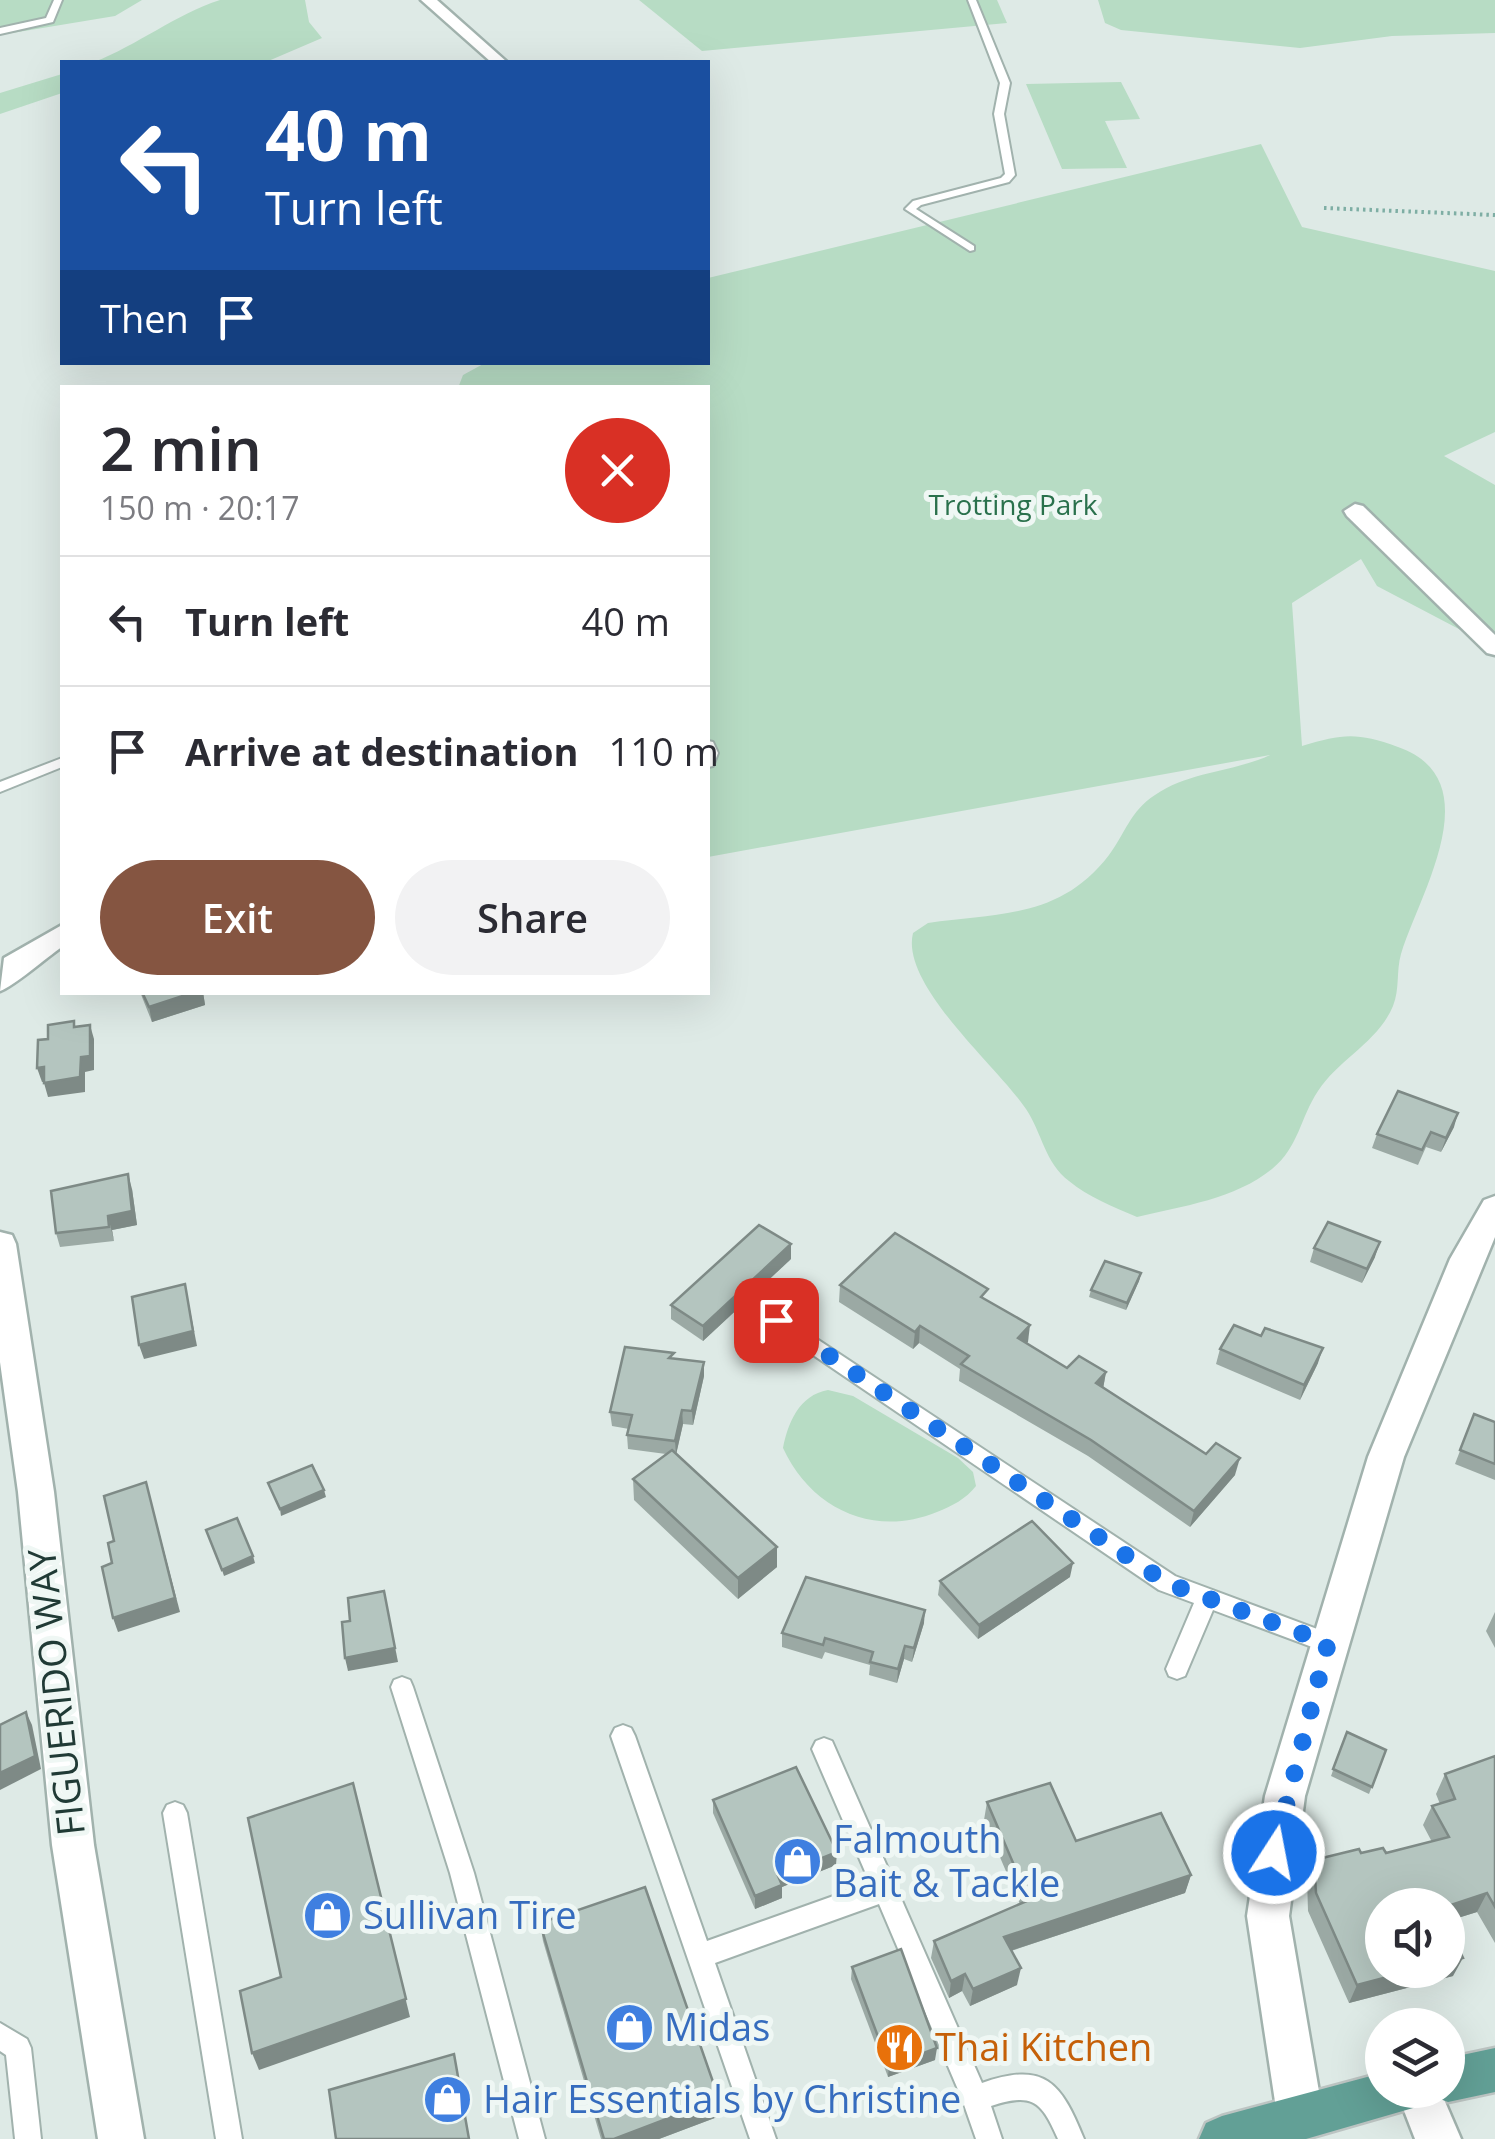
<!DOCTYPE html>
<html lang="en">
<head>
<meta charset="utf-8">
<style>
	body { margin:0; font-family:"Open Sans",sans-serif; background:#f2f2f3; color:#2b2b33; height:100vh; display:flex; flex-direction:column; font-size:38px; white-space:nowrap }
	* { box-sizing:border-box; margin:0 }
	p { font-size:32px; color:#7c7c81 }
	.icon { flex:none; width:55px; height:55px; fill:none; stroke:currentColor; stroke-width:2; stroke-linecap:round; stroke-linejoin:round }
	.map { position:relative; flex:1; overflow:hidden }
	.drawer { position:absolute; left:60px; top:385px; width:650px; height:610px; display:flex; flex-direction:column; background:#fff; border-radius:0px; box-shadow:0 10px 40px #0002 }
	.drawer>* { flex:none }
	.hud { position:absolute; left:60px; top:60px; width:650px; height:305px; border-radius:0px; box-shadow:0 10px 40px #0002; background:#1a4fa0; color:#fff; overflow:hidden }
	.controls { position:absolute; left:1365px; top:1888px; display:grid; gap:20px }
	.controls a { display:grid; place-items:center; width:100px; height:100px; border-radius:50%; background:#fff; box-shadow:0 10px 40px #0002; font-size:50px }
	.pin { position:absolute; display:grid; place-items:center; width:85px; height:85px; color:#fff; margin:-42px; border-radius:20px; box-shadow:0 5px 15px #0006 }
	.me { position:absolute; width:110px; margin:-55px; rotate:11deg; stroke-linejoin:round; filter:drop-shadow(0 0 8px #0008) }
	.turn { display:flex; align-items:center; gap:35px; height:210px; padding:0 40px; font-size:45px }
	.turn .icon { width:130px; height:130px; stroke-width:2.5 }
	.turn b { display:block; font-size:70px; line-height:85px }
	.then { display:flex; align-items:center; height:95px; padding:0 40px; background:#0003; gap:20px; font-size:38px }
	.round { display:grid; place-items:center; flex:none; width:105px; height:105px; border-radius:52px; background:#f2f2f3 }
	.headline { display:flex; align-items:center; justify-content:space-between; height:170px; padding:0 40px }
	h1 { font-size:60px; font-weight:600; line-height:75px }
	.action { display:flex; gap:20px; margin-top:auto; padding:20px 40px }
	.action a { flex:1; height:115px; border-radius:60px; background:#855541; color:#fff; font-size:40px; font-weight:600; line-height:115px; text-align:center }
	.action a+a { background:#f2f2f3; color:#2b2b33 }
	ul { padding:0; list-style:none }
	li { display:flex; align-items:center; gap:30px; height:130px; padding:0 40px; border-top:2px solid #e1e1e2 }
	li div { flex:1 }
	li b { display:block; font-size:38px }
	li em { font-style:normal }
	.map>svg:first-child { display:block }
	.green { fill:#b7dcc4 }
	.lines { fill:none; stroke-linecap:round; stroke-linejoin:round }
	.lane-casing { stroke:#a1b2ad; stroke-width:4 }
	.street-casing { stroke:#a1b2ad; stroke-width:5 }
	.primary-casing { stroke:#bcc4c2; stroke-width:5 }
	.path { stroke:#7eaea4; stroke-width:4; stroke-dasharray:2.5 4; stroke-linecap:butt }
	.lane { fill:#fff; fill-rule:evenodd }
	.street { fill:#fff; fill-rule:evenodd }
	.primary { fill:#62a096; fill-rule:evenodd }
	.wall { fill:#9ba9a4 }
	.shaded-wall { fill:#7e8a86 }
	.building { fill:#b4c5bf; stroke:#7e8a86; stroke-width:2.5 }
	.route { stroke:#1a73e8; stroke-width:18; stroke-dasharray:0 32.4 }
	.labels { text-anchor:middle; stroke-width:10; stroke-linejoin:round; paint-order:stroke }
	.far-park-label { font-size:28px; fill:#2a714c; stroke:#eff7f4 }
	.near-street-label { font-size:38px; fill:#203a35; stroke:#eff7f4 }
	.near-shop-label { font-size:38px; fill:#366cbe; stroke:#eff7f4; text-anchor:start }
	.near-food-label { font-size:38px; fill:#c56008; stroke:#eff7f4; text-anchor:start }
</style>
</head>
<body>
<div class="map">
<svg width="1495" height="2139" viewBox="0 0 1495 2139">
	<rect width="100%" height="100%" fill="#deeae6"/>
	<g class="green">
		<polygon points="0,0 142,0 115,16 0,35"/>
		<path d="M220,0H305L309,22L322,38L266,62H94C138,45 176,14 220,0Z"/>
		<polygon points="639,0 997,0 1007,23 702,51"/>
		<polygon points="1098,0 1495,0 1495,33 1392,36 1300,48 1121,30 1105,23"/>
		<polygon points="62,74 62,93 0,114 0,93"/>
		<polygon points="1121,82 1140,119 1105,121 1127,168 1062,169 1026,84"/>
		<path d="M1261,144L1302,227L1495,271V432L1444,456L1495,485V648L1377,586L1361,559L1292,603L1302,746C1343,734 1356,732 1398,747C1492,780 1419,894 1401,954C1396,971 1400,989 1393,1006C1378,1042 1339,1059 1318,1091C1300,1118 1299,1147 1272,1169C1235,1199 1183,1206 1137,1217C1114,1207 1088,1197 1069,1181C1045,1163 1042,1133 1026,1109C998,1067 900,985 913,933L928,923C1000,913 1061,918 1109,855C1125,834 1130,811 1155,795C1190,771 1234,772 1270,755L708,857V388H458L463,375L485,363L708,362V278Z"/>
		<path d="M828,1390L853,1396L958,1458L973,1472L976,1486C966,1499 952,1506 937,1512C874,1538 811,1509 783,1448C788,1423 799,1395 828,1390Z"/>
	</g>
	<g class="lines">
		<defs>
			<g id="lane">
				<polygon points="54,0 62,0 53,22 0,34 0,28 46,18"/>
				<polygon points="968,0 976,0 1010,83 1004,114 1015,175 1009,182 921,205 916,209 974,246 974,250 970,251 905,209 913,201 1001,178 1005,174 994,114 1000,83"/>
				<polygon points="708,741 713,742 718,753 713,766 708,767"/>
				<polygon points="62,758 62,767 0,792 0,782"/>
				<polygon points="776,1312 1175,1576 1336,1636 1339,1643 1336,1650 1328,1653 1213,1610 1185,1676 1177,1679 1169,1676 1166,1669 1194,1603 1159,1590 769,1325 766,1320 769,1315"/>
				<polygon points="402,1677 410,1680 413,1687 474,1873 545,2139 519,2139 450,1873 391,1687 394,1680"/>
				<path d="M623,1725L631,1728L635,1736L707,1941L870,1883L812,1749L816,1741L824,1738L832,1741L982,2083C1045,2061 1061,2082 1084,2139H1058C1041,2100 1032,2093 991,2106L1002,2139H976L962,2099L879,1904L715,1963L776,2139H750L611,1736L615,1728Z"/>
				<polygon points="175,1802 183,1805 187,1813 242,2139 216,2139 163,1813 167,1805"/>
				<polygon points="0,2023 27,2039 31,2048 41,2139 15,2139 6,2055 0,2051"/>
			</g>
			<g id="street">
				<polygon points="421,0 437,0 507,62 491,62"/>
				<polygon points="1355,504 1363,506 1495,635 1495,655 1487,653 1347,516 1344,511"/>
				<path d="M62,925V947C47,957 13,987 0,991L4,958Z"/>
				<polygon points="1495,1196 1495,1237 1404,1457 1305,1796 1289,1916 1323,2115 1316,2131 1300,2138 1284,2131 1277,2115 1247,1916 1265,1796 1368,1457 1450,1259 1484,1200"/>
				<polygon points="0,1232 12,1235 16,1244 54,1492 94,1845 144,2139 98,2139 52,1845 18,1492 0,1362"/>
				<polygon points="1396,2090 1440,2090 1461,2139 1415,2139"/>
			</g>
			<g id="primary">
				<polygon points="1495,2048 1495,2092 1448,2102 1432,2096 1430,2090 1448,2090 1448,2058"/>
				<polygon points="1382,2073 1382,2090 1426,2090 1420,2106 1306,2139 1199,2139 1206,2123 1222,2116"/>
			</g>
		</defs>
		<use href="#lane" class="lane-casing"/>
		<use href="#street" class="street-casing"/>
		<use href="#primary" class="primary-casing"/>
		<polyline class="path" points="1324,208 1495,215"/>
		<use href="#lane" class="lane"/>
		<use href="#street" class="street"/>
		<use href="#primary" class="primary"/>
	</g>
	<g class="wall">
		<polygon points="140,992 203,992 205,1005 152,1022"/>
		<polygon points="1454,1127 1441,1152 1426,1147 1418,1165 1372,1148 1377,1134"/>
		<polygon points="132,1189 137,1225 112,1230 114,1241 60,1247 56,1233"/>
		<polygon points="1314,1248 1375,1257 1362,1283 1310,1262"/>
		<polygon points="791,1259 703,1341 671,1319 671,1305"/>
		<polygon points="1141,1273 1139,1281 1126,1310 1089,1297 1091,1290"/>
		<polygon points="840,1285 987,1300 1028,1342 1026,1343 1067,1368 1106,1372 1103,1388 1235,1475 1190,1527 1088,1456 959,1381 960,1369 919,1343 913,1349 839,1302"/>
		<polygon points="1220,1349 1318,1363 1300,1400 1216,1364"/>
		<polygon points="674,1358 704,1376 693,1425 683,1424 676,1454 777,1547 777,1567 738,1599 634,1500 633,1479 666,1454 628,1449 627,1435 629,1429 612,1426 610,1412"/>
		<polygon points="1474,1414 1495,1422 1495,1480 1455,1464"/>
		<polygon points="1070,1577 978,1639 938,1595 940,1581"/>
		<polygon points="1495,1612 1495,1648 1486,1631"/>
		<polygon points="924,1623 912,1662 904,1659 897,1683 869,1675 870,1665 825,1652 822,1659 782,1647 782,1633"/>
		<polygon points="1347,1732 1386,1750 1369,1794 1331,1776"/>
		<polygon points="1495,1756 1495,1943 1477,1912 1448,1921 1448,1905 1382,1905 1453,1976 1349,2003 1308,1911 1307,1878 1314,1860 1361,1853 1386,1853 1432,1842 1423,1825 1432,1806 1440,1804 1436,1794 1445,1774"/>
		<polygon points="713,1800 836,1865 782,1887 782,1898 755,1909 713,1813"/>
		<polygon points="987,1802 1076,1841 1191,1875 1185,1893 1011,1951 1017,1985 970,2006 962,1991 949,1998 931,1958 934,1941 1020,1904 984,1820"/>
		<polygon points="540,1923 719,2099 720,2116 659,2139 601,2139 543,1941"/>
		<polygon points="852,1967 935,2060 888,2077 851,1979"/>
	</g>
	<g class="shaded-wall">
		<polygon points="195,992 203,992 205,1005 152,1022 149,1007"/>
		<polygon points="90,1025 94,1039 94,1070 85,1072 85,1092 48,1097 44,1083 81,1057"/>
		<polygon points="44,1067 49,1081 42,1082 37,1068"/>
		<polygon points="1458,1113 1454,1127 1441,1152 1446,1138"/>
		<polygon points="128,1174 132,1189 137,1225 112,1230 114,1241 108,1216"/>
		<polygon points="1380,1242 1375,1257 1362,1283 1367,1269"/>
		<polygon points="791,1244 791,1259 703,1341 703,1326"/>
		<polygon points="1141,1273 1139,1281 1126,1310 1127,1303"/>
		<polygon points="185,1284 197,1346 144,1359 139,1345"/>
		<polygon points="1030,1325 1028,1342 1015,1355 1018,1338"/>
		<polygon points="920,1326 919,1343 913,1349 915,1332"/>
		<polygon points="1323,1348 1318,1363 1300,1400 1304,1385"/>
		<polygon points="704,1362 704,1376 693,1425 692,1411"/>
		<polygon points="1106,1372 1103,1389 1096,1383"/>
		<polygon points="682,1410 683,1424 676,1455 675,1441"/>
		<polygon points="1240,1458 1235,1475 1190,1527 1194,1511"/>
		<polygon points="146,1482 180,1612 118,1632 113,1618"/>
		<polygon points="324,1490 326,1497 281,1516 280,1509"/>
		<polygon points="777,1547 777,1567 738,1599 738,1578"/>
		<polygon points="253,1556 255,1563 224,1576 222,1570"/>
		<polygon points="1073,1563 1070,1577 978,1639 979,1625"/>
		<polygon points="384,1591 398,1662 348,1671 345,1658"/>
		<polygon points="925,1610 924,1623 912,1662 914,1648"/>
		<polygon points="905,1646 904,1659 897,1683 898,1669"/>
		<polygon points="26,1712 32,1725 41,1769 0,1790 0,1773"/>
		<polygon points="353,1783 410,2017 259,2070 252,2053"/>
		<polygon points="837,1852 836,1865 782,1887 782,1898 755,1909 755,1896 778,1876"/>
		<polygon points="1191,1875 1185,1893 1001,1954 1004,1937"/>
		<polygon points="1487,1893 1477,1912 1448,1921 1448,1906"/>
		<polygon points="1463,1958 1453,1976 1349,2003 1357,1985 1414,1970 1448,1970 1448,1962"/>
		<polygon points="1021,1968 1017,1985 970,2006 973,1989"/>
		<polygon points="965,1974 962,1991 949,1998 951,1981"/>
		<polygon points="937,2048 935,2060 888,2077 889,2066"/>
		<polygon points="719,2099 720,2116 659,2139 614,2139"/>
	</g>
	<g class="building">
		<polygon points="142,992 195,992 149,1007"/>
		<polygon points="74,1021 74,1027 90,1025 90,1056 81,1057 80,1077 44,1083 44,1067 37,1068 38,1040 48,1039 48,1025"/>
		<polygon points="1398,1091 1458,1113 1446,1138 1431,1132 1422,1150 1377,1134"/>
		<polygon points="128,1174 132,1211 108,1216 109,1227 56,1233 51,1191"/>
		<polygon points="1328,1222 1380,1242 1367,1269 1314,1248"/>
		<polygon points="759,1225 791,1244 703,1326 671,1305"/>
		<polygon points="895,1233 988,1289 981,1297 1030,1325 1018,1338 1067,1368 1079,1356 1106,1372 1096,1383 1206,1454 1216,1443 1240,1458 1194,1511 1091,1440 961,1364 969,1356 920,1326 915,1332 840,1285"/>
		<polygon points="1105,1261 1141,1273 1127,1303 1091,1290"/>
		<polygon points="185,1284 193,1331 139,1345 132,1297"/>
		<polygon points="1234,1325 1261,1336 1265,1328 1323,1348 1304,1385 1220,1349"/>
		<polygon points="625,1347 674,1353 669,1358 704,1362 692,1411 682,1410 675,1441 627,1435 632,1415 610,1412"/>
		<polygon points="1474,1414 1495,1422 1495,1464 1460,1450"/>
		<polygon points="672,1450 777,1547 738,1578 633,1479"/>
		<polygon points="312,1465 324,1490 280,1509 268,1483"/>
		<polygon points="146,1482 175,1598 113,1618 102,1567 112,1563 108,1543 114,1541 104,1496"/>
		<polygon points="237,1518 253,1556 222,1570 206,1530"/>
		<polygon points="1032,1521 1073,1563 979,1625 940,1581"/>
		<polygon points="806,1577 925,1610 914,1648 905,1646 898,1669 870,1662 873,1652 825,1638 823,1645 782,1633"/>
		<polygon points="384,1591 395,1648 345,1658 342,1622 350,1621 348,1598"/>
		<polygon points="26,1712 35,1756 0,1773 0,1725"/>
		<polygon points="1347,1732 1386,1750 1372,1787 1333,1769"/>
		<polygon points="1495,1756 1495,1907 1487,1893 1448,1906 1382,1905 1382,1970 1414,1970 1357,1985 1316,1893 1314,1860 1359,1849 1361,1853 1383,1848 1386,1853 1449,1837 1432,1806 1455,1799 1445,1774"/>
		<polygon points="796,1767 837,1852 778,1876 782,1885 755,1896 713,1800"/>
		<polygon points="353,1783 406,1999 252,2053 240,1991 281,1977 248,1818"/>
		<polygon points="1050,1783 1076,1841 1161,1813 1191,1875 1004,1937 1021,1968 973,1989 965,1974 951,1981 934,1941 1029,1900 987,1802"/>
		<polygon points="645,1887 719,2099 614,2139 604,2139 540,1923"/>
		<polygon points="1448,1926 1463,1958 1448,1962"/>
		<polygon points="901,1949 937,2048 889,2066 852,1967"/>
		<polygon points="454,2054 469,2139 336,2139 329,2090"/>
	</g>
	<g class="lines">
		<polyline class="route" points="776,1320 1167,1583 1328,1643 1274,1853"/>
	</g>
	<defs>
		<symbol id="shop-disc" viewBox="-11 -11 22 22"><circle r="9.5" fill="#3f7fe0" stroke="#eff7f4"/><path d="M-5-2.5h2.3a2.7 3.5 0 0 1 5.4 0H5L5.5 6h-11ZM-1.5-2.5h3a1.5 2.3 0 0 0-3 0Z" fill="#fff"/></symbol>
		<symbol id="restaurant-disc" viewBox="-11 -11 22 22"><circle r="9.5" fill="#e8710a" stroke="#eff7f4"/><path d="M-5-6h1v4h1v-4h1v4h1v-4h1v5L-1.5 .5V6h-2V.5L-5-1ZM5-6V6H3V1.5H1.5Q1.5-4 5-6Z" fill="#fff"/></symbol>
	</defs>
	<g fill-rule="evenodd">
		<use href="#shop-disc" x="770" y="1834" width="55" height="55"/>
		<use href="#shop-disc" x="300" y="1888" width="55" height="55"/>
		<use href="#shop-disc" x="602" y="2000" width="55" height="55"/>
		<use href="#restaurant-disc" x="872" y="2020" width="55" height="55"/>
		<use href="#shop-disc" x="420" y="2072" width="55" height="55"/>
	</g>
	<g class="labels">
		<g class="far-park-label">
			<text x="1013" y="515">Trotting Park</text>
		</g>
		<g class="near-street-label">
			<text transform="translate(57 1692) rotate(-96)" y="13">FIGUERIDO WAY</text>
		</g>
		<g class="near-shop-label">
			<text x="833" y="1853">Falmouth<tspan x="833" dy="44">Bait &amp; Tackle</tspan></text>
			<text x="363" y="1929">Sullivan Tire</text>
			<text x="664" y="2041">Midas</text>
			<text x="483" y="2113">Hair Essentials by Christine</text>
		</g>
		<g class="near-food-label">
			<text x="935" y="2061">Thai Kitchen</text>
		</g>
	</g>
</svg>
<div class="controls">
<a><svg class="icon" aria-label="sound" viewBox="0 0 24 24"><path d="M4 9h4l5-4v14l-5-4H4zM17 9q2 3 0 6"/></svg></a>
<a><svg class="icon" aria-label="layers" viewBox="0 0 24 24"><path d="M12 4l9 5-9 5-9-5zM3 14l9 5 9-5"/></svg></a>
</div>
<div class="pin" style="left:776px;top:1320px;background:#d93025"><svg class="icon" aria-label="arrive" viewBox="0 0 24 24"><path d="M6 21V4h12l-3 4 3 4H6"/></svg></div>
<svg class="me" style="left:1274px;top:1853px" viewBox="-20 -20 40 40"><circle r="17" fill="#1a73e8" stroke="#fff" stroke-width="3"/><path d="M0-11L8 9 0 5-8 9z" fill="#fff"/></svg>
<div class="hud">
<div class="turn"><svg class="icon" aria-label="left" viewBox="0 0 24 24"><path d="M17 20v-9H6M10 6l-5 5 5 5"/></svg><div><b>40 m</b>Turn left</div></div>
<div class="then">Then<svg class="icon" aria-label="arrive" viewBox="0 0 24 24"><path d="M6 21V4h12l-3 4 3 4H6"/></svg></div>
</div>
<section class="drawer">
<div class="headline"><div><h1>2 min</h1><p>150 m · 20:17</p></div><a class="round" style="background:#d93025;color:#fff"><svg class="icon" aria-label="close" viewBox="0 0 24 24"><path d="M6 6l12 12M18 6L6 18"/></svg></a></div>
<ul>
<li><svg class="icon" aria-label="left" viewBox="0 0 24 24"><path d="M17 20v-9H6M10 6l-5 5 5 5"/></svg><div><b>Turn left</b></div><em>40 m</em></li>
<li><svg class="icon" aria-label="arrive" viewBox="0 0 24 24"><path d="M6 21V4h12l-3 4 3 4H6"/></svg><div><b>Arrive at destination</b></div><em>110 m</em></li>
</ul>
<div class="action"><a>Exit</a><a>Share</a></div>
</section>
</div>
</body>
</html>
